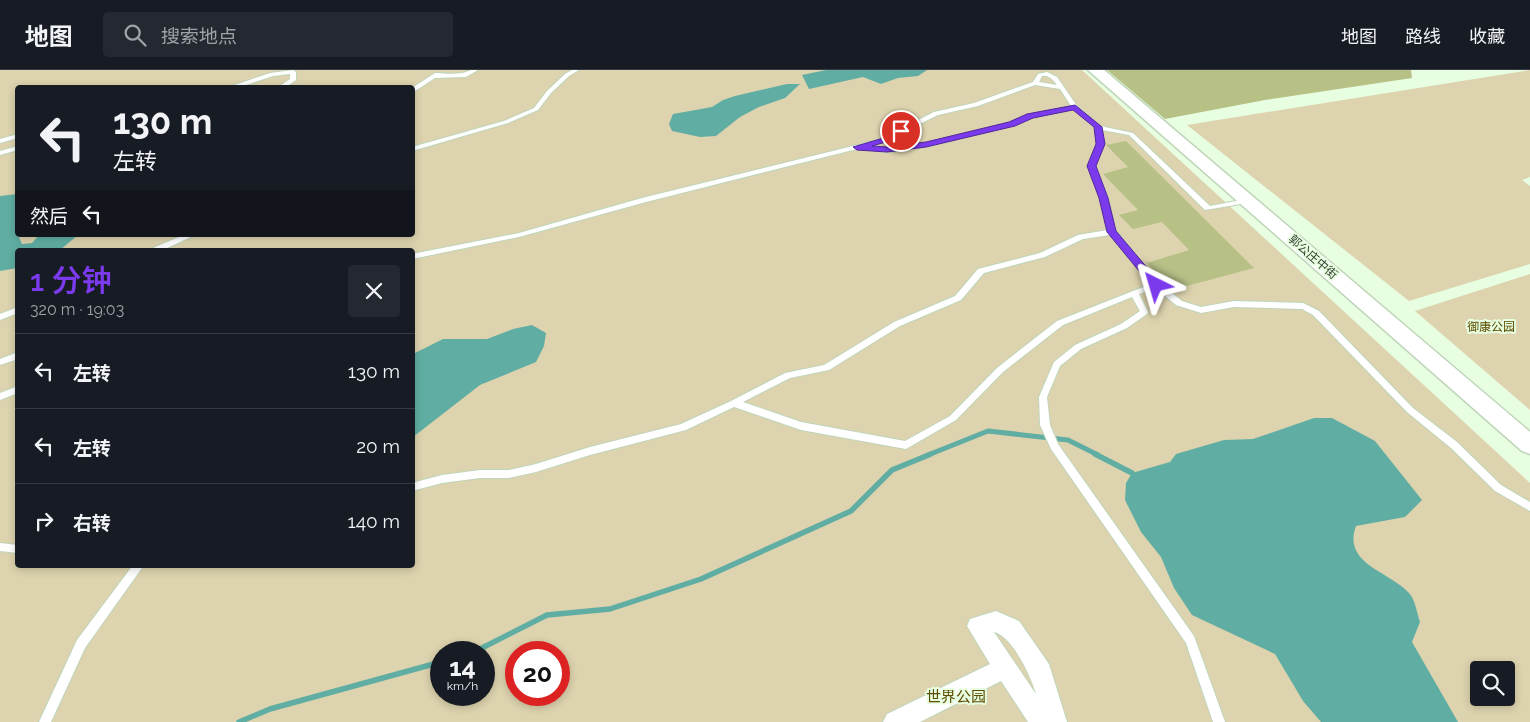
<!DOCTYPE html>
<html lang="zh">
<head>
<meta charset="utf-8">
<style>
	body { margin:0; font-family:Raleway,"Noto Sans SC",sans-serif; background:#242831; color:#f1f3f6; height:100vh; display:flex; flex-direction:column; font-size:19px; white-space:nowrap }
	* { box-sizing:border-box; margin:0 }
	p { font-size:16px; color:#9ea1a6 }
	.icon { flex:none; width:28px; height:28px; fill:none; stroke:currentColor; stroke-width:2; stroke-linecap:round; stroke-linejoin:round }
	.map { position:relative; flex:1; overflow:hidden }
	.details { position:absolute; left:15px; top:178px; width:400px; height:320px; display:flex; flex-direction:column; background:#171b24; border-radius:5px; box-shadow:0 2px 8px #0003 }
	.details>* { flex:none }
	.top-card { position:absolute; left:15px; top:15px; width:400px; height:152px; border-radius:5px; box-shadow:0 2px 8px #0003; background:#171b24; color:#f1f3f6; overflow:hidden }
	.tools { position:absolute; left:1470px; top:591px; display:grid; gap:10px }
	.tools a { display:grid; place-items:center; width:45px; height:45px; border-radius:5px; background:#171b24; box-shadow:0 2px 8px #0003; font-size:25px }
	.speed { position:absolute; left:430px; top:571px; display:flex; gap:10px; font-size:25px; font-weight:700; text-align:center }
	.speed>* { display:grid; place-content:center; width:65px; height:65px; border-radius:50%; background:#171b24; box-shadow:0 2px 8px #0003; line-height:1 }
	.speed small { font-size:12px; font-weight:400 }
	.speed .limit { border:8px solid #d22; background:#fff; color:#111 }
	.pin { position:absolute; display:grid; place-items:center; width:42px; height:42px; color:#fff; margin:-21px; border:2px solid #fff; border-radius:50%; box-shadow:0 1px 5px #0007 }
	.me { position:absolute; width:55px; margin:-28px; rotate:320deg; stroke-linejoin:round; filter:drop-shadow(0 0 4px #0008) }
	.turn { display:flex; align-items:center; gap:18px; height:105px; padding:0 15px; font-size:22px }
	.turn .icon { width:65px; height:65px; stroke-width:2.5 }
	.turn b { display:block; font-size:35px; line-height:42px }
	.then { display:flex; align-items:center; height:48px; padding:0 15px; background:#0003; gap:10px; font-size:19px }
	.round { display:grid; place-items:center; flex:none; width:52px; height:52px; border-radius:5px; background:#242831 }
	.overview { display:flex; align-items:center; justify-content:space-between; height:85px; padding:0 15px }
	h1 { font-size:30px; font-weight:600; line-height:38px; color:#7c3aed }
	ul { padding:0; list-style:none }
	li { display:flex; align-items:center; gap:15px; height:75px; padding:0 15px; border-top:1px solid #363941 }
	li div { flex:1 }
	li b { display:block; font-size:19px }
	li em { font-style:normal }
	header { display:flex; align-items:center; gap:30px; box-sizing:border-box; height:70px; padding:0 25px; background:#171b24; border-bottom:1px solid #363941 }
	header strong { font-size:24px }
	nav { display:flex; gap:28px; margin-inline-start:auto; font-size:18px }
	.search { width:350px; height:45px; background:#242831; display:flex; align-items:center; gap:12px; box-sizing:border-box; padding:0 18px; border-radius:5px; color:#9ea1a6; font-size:19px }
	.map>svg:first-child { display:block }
	.green { fill:#ddd3ae; fill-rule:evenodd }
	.water { fill:#60aea3 }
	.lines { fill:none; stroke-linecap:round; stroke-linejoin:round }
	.stream-far1 { stroke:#60aea3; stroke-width:5 }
	.stream { stroke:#60aea3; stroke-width:5.5 }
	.building { fill:#b7c186 }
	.service-casing { stroke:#bfd5b9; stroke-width:2 }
	.minor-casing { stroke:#bfd5b9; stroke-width:2 }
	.tertiary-casing { stroke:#bfd5b9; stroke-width:3 }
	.service { fill:#fff; fill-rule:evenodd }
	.minor { fill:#fff; fill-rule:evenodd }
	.tertiary { fill:#fff; fill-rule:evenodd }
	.route { fill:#7c3aed; stroke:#51269a }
	.labels { text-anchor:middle; stroke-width:4; stroke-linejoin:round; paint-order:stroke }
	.street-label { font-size:12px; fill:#323b2f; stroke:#e7fee1 }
	.park-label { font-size:12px; fill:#5e4c00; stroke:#e7fee1 }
	.near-park-label { font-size:15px; fill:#5e4c00; stroke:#e7fee1 }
</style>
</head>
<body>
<header>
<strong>地图</strong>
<div class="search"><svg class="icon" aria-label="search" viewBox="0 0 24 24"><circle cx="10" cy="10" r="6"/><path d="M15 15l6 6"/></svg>搜索地点</div>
<nav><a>地图</a><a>路线</a><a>收藏</a></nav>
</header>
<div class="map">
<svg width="1530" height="652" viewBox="0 0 1530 652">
	<rect width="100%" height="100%" fill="#e7fee1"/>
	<g class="green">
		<path d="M0,0H1082L1530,413V652H0ZM18,18H412V165H18ZM18,180H412V495H18ZM441,582H484V625H441ZM516,582H559V625H516ZM1479,600H1506V628H1479Z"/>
		<polygon points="1530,0 1530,107 1522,110 1530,116 1530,194 1409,231 1187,55"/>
		<polygon points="1530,204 1530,340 1415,241"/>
	</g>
	<g class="water">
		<polygon points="826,0 927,0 918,6 898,8 881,14 863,7 809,19 802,5"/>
		<polygon points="787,14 800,14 785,28 759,37 740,47 716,66 700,67 672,61 669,54 673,44 712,37 723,30 735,26"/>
		<polygon points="17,124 18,165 22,174 32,173 39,165 78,165 60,180 18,180 17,198 0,201 0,126"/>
		<polygon points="532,255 546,263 544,276 536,292 480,315 413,367 413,284 443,269 487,269 513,259"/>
		<path d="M1314,348H1332L1375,371L1422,430L1405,447L1356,456C1342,494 1389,501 1409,523C1415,529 1417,543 1420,552L1412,572L1458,652H1321L1303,631L1275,584L1192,545L1174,518L1161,487L1141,462L1125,430L1126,413L1132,403L1170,392L1176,384L1224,370L1253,369Z"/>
	</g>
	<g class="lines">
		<polyline class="stream-far1" points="928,385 988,361 1068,370 1098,385"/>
		<g class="stream">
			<polyline points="1095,384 1132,403"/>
			<polyline points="474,582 547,545 610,539 701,509 851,441 892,400 931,384"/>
			<polyline points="239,652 270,639 441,592"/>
		</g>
	</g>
	<g class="building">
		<polygon points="1107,0 1411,0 1412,8 1265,30 1165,49"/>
		<polygon points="1126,71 1254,198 1172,220 1147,193 1189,180 1162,152 1133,159 1119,145 1138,140 1103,104 1128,97 1106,75"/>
	</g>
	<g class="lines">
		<defs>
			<g id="service">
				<polygon points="293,0 296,2 296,10 285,18 277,18 290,9 290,4 273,6 237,18 226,18 270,3"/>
				<path d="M471,0H478L466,7L435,8L412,23V18L435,3C446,3 460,6 471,0Z"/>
				<polygon points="572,0 579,0 569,6 551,23 538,40 508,53 412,81 412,77 504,51 534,38 547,21 565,4"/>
				<path d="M1047,2L1057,7L1077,36L1100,56L1133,63L1210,136L1247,129L1251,131L1247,133L1205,140L1129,65L1102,60L1104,74L1095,96L1108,128L1116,161L1159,213L1182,231L1201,237L1234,231L1303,233L1319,241L1413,338L1457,372L1501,415L1530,432V441L1495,421L1451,378L1407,342L1313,245L1302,239L1234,237L1201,243L1176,235L1155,218L1139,224L1148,242L1147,244L1127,258L1081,279L1060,296L1047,327L1050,355L1058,374L1194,566L1225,652H1213L1186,573L1051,379L1040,355L1039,327L1054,292L1075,275L1121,254L1140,241L1132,227L1063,255L1003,302L956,350L906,379L801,360L734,337L686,360L590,385L536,402L509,408H480L442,413L412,421V413L442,405L480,400H509L536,394L590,377L681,354L731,331L785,303L824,295L894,252L955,226L978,199L1040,183L1078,165L1108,160L1100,128L1089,96L1098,74L1095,58L1074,39L1032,48L1014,55L926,77L887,82L857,79L646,132L519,167L412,189V184L519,163L642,128L857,75H861L862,74L881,69L934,42L974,33L1033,12L1038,4ZM1042,6C1049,5 1053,10 1057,15L1039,12ZM1035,15L1060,19L1071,36L1028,45L1010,53L926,73L887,78L868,76L885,71L938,45L978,36ZM1110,165L1151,214L1057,251L997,298L950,346L905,371L801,352L743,332L790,308L829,300L900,256L961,230L984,203L1045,187L1083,169Z"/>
				<polygon points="18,64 18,68 0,73 0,69"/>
				<polygon points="18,76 18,80 0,85 0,81"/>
				<polygon points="184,165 195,165 163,180 152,180 153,178"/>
				<polygon points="18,237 18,243 0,250 0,244"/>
				<polygon points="18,282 18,289 0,295 0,289"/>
				<polygon points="18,316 18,323 0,330 0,323"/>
				<polygon points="0,473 18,475 18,483 0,481"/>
				<polygon points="133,495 144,495 85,578 51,652 39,652 77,570"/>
			</g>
			<path id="minor" d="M996,541L1019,551L1049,594L1067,652H1028L1001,611L920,652H883L887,644L990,594L967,556L970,549ZM994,562C1012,566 1031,606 1036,624Z"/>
			<polygon id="tertiary" points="1088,0 1104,0 1530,362 1530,384 1522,381"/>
		</defs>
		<use href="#service" class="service-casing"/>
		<use href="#minor" class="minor-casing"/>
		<use href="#tertiary" class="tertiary-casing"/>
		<use href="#service" class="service"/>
		<use href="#minor" class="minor"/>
		<use href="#tertiary" class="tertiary"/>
	</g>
	<polygon class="route" points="1075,35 1102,57 1105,74 1096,96 1108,128 1116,161 1160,213 1160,218 1153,218 1107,162 1099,128 1087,96 1096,74 1094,57 1073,40 1033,48 1015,56 926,77 887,82 857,80 853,77 880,69 901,59 905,61 904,63 886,72 872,76 887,77 926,72 1009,52 1027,44"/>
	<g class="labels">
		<g class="street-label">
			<text transform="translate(1313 187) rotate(41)" y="4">郭公庄中街</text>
		</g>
		<g class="park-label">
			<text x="1491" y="261">御康公园</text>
		</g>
		<g class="near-park-label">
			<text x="956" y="632">世界公园</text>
		</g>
	</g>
</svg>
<div class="tools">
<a><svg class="icon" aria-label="search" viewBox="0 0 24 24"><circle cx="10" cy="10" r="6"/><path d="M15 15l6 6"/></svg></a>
</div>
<div class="speed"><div>14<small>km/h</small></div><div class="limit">20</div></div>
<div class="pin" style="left:901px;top:61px;background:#d93025"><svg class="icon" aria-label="arrive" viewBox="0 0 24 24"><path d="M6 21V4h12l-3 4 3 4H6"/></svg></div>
<svg class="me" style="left:1156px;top:215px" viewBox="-20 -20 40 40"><path d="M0-17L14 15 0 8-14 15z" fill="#7c3aed" stroke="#fff" stroke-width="4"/></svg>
<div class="top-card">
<div class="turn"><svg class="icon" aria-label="left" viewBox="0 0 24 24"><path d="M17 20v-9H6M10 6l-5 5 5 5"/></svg><div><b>130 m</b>左转</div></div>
<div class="then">然后<svg class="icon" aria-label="left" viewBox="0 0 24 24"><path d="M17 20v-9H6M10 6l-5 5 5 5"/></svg></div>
</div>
<section class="details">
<div class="overview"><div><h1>1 分钟</h1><p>320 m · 19:03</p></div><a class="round"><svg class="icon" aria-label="close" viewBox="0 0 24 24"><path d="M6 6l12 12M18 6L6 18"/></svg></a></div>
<ul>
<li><svg class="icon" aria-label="left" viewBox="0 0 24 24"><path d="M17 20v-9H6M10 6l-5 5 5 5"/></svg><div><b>左转</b></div><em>130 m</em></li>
<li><svg class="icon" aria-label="left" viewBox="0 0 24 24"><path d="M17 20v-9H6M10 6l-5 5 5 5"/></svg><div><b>左转</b></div><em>20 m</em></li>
<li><svg class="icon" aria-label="right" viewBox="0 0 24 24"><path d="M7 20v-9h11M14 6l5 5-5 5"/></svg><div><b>右转</b></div><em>140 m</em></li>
</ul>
</section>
</div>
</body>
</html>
